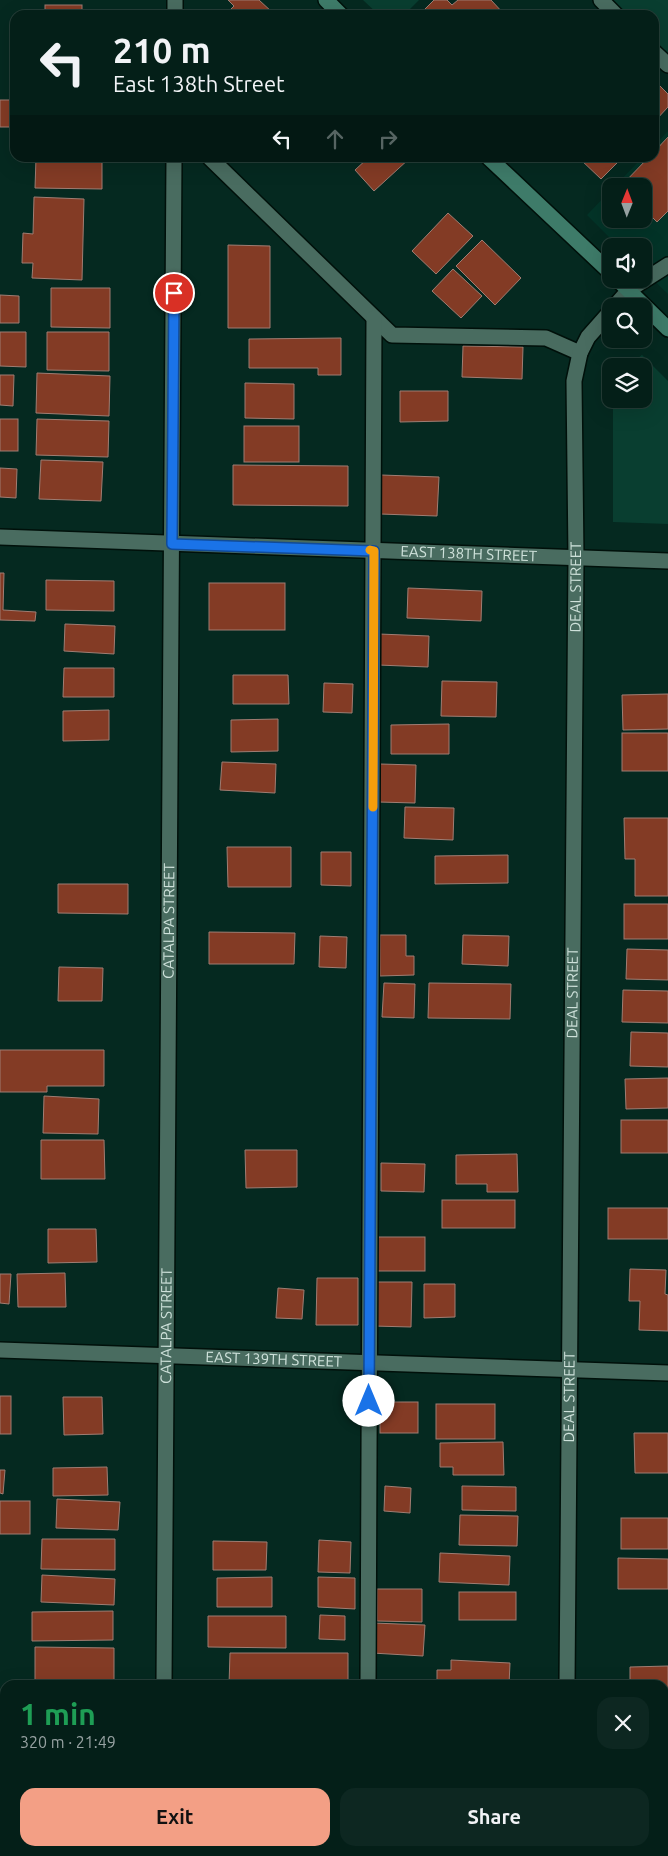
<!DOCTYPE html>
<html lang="en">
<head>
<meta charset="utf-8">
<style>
	body { margin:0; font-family:Ubuntu,sans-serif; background:#0d2721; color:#f1f3f6; height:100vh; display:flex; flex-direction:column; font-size:19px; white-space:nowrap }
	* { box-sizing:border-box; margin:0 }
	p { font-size:16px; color:#97a2a2 }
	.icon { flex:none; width:28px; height:28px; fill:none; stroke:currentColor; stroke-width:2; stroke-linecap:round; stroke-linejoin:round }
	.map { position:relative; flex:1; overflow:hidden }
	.drawer { position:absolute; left:0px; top:1680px; width:669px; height:176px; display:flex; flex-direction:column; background:#041f18; border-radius:15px 15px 0 0; box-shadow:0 5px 20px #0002,0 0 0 1px #253d37 }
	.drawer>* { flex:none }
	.banner { position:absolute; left:10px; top:10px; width:649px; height:152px; border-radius:15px; box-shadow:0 5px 20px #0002,0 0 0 1px #253d37; background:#041f18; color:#f1f3f6; overflow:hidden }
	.needle { width:32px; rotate:1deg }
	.fabs { position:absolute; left:602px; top:178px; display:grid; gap:10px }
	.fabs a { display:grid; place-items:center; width:50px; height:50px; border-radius:10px; background:#041f18; box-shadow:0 5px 20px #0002,0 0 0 1px #253d37; font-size:25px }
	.pin { position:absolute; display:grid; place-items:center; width:42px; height:42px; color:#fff; margin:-21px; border:2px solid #fff; border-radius:50%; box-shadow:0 1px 5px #0007 }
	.me { position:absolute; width:55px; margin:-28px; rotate:0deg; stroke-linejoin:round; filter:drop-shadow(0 0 4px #0008) }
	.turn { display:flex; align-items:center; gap:18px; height:105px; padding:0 20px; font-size:22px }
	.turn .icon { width:65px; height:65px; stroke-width:2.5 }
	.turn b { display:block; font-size:35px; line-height:42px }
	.lanes { display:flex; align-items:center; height:48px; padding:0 20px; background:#0003; justify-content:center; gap:25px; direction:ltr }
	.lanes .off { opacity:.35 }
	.round { display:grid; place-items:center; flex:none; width:52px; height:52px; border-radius:15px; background:#0d2721 }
	.overview { display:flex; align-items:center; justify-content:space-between; height:85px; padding:0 20px }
	h1 { font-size:30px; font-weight:700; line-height:38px; color:#1e9e55 }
	.action { display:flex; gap:10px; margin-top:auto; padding:10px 20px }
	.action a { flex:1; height:58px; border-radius:15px; background:#f39f85; color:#111; font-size:20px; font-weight:700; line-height:58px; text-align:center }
	.action a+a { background:#0d2721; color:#f1f3f6 }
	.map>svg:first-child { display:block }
	.built { fill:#033428 }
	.green { fill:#093e30 }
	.building { fill:#833b25; stroke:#9f7d73 }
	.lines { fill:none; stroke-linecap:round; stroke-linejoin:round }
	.service-casing { stroke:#00100a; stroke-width:18 }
	.minor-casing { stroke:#00100a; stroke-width:18 }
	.secondary-casing { stroke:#00100a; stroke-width:18 }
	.service { stroke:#496c60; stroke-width:15 }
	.minor { stroke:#496c60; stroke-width:15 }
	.secondary { stroke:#3e7b69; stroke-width:15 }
	.route-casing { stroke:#114b97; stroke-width:12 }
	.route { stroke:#1a73e8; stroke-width:9 }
	.slow { stroke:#f59e0b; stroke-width:9 }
	.labels { text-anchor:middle; stroke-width:5; stroke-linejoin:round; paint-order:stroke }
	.street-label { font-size:15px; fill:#cee1da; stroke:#030f0b }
</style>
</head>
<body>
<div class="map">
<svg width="668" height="1856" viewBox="0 0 668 1856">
	<rect width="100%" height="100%" fill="#052920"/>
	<polygon class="built" points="668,131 668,294 644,271 644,246 618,246 587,215 611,190 611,219 644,219 644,186 615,186 642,158 654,158 654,146"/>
	<g class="green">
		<polygon points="363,0 419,0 404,15 379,15"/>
		<polygon points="600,0 668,0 668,65 654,52 654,15 616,15"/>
		<polygon points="642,355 668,381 668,524 613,522 613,399 644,399 644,366 627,366"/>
	</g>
	<g class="building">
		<polygon points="228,0 259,0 272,12 269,15 225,15 234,6"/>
		<polygon points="434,0 447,0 452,5 458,0 491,0 504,14 503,15 419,15"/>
		<rect x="45" y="5" width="37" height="10"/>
		<polygon points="656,82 668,94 668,107 655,121 654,84"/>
		<rect x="0" y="100" width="15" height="27"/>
		<polygon points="668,137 668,211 657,222 644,209 644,186 621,186 648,158 654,158 654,152"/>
		<polygon points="36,158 102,158 102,189 35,188"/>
		<polygon points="368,158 410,158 374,191 355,170"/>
		<polygon points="581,158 622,158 601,179 580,159"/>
		<polygon points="34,197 84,199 82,280 32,278 33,263 22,263 23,233 33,234"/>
		<polygon points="448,213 473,236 436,274 412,251"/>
		<polygon points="482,240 521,278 495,305 456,266"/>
		<polygon points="228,245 270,246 270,328 228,328"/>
		<polygon points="453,269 482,296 461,318 432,291"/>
		<polygon points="51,288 110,288 110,328 51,327"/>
		<polygon points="0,295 19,296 19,323 0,323"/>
		<polygon points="0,332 26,332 26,367 0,366"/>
		<polygon points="47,332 109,332 109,371 47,370"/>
		<polygon points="341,338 341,375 318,375 318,368 249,368 249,339"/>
		<polygon points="463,346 523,347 522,379 462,377"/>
		<polygon points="37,373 110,376 109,416 36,413"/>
		<polygon points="0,375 14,375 13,406 0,405"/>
		<polygon points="245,383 294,384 294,419 245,418"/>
		<polygon points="400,391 448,391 448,421 400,422"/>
		<rect x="0" y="419" width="18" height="32"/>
		<polygon points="37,419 109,421 108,457 36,455"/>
		<rect x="244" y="426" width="55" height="36"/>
		<polygon points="41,460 103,462 101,501 39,499"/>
		<polygon points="233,465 348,466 348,506 233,505"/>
		<polygon points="0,468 17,469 16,498 0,497"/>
		<polygon points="381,475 439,477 437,516 380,514"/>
		<polygon points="0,573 4,573 3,610 36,612 35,621 0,620"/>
		<polygon points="46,580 114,581 114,611 46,610"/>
		<rect x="209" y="583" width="76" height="47"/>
		<polygon points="408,588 482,591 481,621 407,618"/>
		<polygon points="65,624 115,626 114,654 64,651"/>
		<polygon points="379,634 429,636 428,667 378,665"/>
		<polygon points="64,668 114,668 114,697 63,697"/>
		<polygon points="233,675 288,675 289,704 233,704"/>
		<polygon points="442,681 497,682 496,717 441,716"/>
		<polygon points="324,683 353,684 352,713 323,712"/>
		<polygon points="668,694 668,729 623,730 622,695"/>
		<polygon points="109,710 109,740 63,741 63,711"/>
		<polygon points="278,719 278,751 231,752 231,720"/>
		<polygon points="449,724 449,754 391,754 391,725"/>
		<rect x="622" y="733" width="46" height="38"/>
		<polygon points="222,762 276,764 275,793 220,790"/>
		<polygon points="380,764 416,765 415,803 378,802"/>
		<polygon points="405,807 454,808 453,840 404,838"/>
		<polygon points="624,818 668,818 668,896 635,896 635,859 625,859"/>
		<polygon points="227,847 291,847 291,887 228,887"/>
		<polygon points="321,852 351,852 351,886 321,885"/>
		<polygon points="508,855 508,883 435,884 435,856"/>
		<polygon points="58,884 128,884 128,914 58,913"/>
		<rect x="624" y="904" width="44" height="35"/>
		<polygon points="209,932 295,933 294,964 209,964"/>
		<polygon points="380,935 406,935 406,956 414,956 414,975 380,976"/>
		<polygon points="463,935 509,936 508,966 462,964"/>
		<polygon points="320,936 347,937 346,968 319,967"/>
		<polygon points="627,949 668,950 668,980 626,979"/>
		<polygon points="59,967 103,968 102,1001 58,1001"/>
		<polygon points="384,983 415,984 414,1018 382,1017"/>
		<polygon points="429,983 511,984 510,1019 428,1018"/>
		<polygon points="623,990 668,991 668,1023 622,1022"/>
		<polygon points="631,1032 668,1033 668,1067 630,1066"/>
		<polygon points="0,1050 104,1050 104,1086 47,1086 47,1092 0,1092"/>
		<polygon points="668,1078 668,1108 626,1109 625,1079"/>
		<polygon points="44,1096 99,1099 98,1134 43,1133"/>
		<rect x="621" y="1120" width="47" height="33"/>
		<polygon points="41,1140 104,1140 105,1179 41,1179"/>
		<polygon points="245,1150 297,1150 297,1187 246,1188"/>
		<polygon points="517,1154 518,1192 487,1192 487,1184 456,1184 456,1155"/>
		<polygon points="381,1163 425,1164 424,1192 381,1191"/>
		<rect x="442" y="1200" width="73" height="28"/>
		<rect x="608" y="1208" width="60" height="31"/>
		<polygon points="48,1229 96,1229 97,1262 48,1263"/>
		<rect x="374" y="1237" width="51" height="34"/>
		<polygon points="630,1269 666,1270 665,1294 668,1295 668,1331 639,1330 640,1301 629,1301"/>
		<polygon points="65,1273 66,1307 18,1307 17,1274"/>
		<polygon points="0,1274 11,1274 9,1304 0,1303"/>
		<polygon points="317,1278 358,1278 358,1325 316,1325"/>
		<polygon points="374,1282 412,1282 411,1327 373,1326"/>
		<polygon points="424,1284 455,1284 455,1317 424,1318"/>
		<polygon points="278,1288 304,1290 302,1319 276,1318"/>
		<rect x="0" y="1396" width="11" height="38"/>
		<polygon points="63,1397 102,1397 103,1434 64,1435"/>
		<rect x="380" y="1402" width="38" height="31"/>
		<rect x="436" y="1404" width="59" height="35"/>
		<polygon points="634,1433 668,1433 668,1473 635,1473"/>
		<polygon points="503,1442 504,1475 453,1475 453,1467 440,1467 440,1443"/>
		<polygon points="107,1467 108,1495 53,1496 53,1468"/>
		<polygon points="0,1470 5,1470 3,1494 0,1493"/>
		<polygon points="385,1486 411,1488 410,1513 384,1511"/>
		<polygon points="462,1486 516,1487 516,1511 462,1510"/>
		<polygon points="57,1499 120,1502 118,1530 56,1528"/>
		<rect x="0" y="1501" width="30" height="33"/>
		<polygon points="460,1515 518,1516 517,1546 459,1545"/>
		<rect x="621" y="1518" width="47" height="31"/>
		<polygon points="42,1539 115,1539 115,1570 41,1569"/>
		<polygon points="319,1540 351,1542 350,1573 318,1572"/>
		<polygon points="213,1541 267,1542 266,1570 213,1570"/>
		<polygon points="440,1553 510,1556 509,1585 439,1582"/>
		<polygon points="618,1558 668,1559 668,1589 618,1589"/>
		<polygon points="42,1575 115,1579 114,1605 41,1602"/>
		<polygon points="272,1577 272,1607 217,1607 217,1578"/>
		<polygon points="318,1577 355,1578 355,1609 318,1607"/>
		<polygon points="377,1589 422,1589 422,1622 377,1621"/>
		<rect x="459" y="1592" width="57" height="28"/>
		<polygon points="113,1611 113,1640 32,1641 32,1612"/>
		<polygon points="320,1615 345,1616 345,1640 319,1639"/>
		<polygon points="208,1616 286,1616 286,1648 208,1647"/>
		<polygon points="373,1623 425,1625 423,1656 372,1653"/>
		<polygon points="35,1647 114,1648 114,1680 35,1680"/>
		<polygon points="230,1653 348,1653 348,1685 229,1685"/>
		<polygon points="451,1660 510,1663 509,1685 437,1685 437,1670 451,1670"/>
		<polygon points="668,1666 668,1701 664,1701 664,1685 630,1685 630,1667"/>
		<polygon points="0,1720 2,1720 3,1754 0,1754"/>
		<rect x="0" y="1761" width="5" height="27"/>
		<polygon points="0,1833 5,1833 5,1851 14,1851 14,1856 0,1856"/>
		<rect x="49" y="1851" width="57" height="5"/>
		<rect x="223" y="1851" width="62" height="5"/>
		<rect x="378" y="1851" width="30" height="5"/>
		<rect x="439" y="1851" width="77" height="5"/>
		<rect x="626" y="1851" width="42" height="5"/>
	</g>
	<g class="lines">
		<defs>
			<g id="service">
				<polyline points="601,0 616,15"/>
				<polyline points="654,52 668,65"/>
				<polyline points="210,158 392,335 546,338 580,353"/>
				<polyline points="629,290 668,265"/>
				<polyline points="368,1685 374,318"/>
				<polyline points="367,1856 367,1851"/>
			</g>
			<g id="minor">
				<polyline points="175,15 175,0"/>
				<polyline points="615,306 629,290"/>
				<path id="s1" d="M0,537L668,561"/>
				<path id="s2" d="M0,1350L668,1373"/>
				<path id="s3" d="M164,1685L174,158"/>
				<path id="s4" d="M567,1685L576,558L574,381L580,353L588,337L611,311"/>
				<polyline points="162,1856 162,1851"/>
				<polyline points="565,1856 566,1851"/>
			</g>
			<g id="secondary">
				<polyline points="326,0 341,15"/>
				<polyline points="489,158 611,273"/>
				<polyline points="617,279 668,329"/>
			</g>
		</defs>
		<use href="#service" class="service-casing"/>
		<use href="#minor" class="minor-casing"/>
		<use href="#secondary" class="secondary-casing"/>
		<use href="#service" class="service"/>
		<use href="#minor" class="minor"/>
		<use href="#secondary" class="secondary"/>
	</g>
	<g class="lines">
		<defs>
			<polyline id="route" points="174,293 172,544 374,551 369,1401"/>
		</defs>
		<use href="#route" class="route-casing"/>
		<use href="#route" class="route"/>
		<polyline class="slow" points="370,550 374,551 373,807"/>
	</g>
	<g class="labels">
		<g class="street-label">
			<text dy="5" stroke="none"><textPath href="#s1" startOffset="469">EAST 138TH STREET</textPath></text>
			<text dy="5" stroke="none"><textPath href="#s4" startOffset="1098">DEAL STREET</textPath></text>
			<text dy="5" stroke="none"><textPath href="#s3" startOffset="764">CATALPA STREET</textPath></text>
			<text dy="5" stroke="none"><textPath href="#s4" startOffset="692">DEAL STREET</textPath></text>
			<text dy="5" stroke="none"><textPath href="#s3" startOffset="359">CATALPA STREET</textPath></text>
			<text dy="5" stroke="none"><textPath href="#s2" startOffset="274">EAST 139TH STREET</textPath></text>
			<text dy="5" stroke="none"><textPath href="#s4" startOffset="288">DEAL STREET</textPath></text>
		</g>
	</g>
</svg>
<div class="fabs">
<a><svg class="needle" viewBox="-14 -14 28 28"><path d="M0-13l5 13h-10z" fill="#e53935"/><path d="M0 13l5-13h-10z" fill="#97a2a2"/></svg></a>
<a><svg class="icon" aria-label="sound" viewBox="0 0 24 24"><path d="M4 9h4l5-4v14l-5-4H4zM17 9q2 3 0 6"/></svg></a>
<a><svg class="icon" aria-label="search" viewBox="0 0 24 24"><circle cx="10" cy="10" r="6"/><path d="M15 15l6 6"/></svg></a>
<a><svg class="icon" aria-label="layers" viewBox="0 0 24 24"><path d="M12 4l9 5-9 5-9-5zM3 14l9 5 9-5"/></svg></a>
</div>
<div class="pin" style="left:174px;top:293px;background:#d93025"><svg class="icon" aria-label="arrive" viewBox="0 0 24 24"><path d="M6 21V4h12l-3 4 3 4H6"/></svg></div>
<svg class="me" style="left:369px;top:1401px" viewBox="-20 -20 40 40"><circle r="19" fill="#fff"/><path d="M0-13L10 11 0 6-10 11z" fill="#1a73e8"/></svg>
<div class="banner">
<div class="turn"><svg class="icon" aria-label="left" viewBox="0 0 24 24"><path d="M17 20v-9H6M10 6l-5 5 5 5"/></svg><div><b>210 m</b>East 138th Street</div></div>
<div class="lanes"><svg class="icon" aria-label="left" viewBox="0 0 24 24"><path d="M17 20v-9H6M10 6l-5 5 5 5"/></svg><svg class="icon off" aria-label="ahead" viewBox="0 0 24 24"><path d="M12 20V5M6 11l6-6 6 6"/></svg><svg class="icon off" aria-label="right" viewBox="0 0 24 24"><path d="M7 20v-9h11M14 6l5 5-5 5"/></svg></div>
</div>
<section class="drawer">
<div class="overview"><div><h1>1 min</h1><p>320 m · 21:49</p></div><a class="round"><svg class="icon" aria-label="close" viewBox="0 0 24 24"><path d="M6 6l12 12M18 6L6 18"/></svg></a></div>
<div class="action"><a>Exit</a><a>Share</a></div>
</section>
</div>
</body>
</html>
